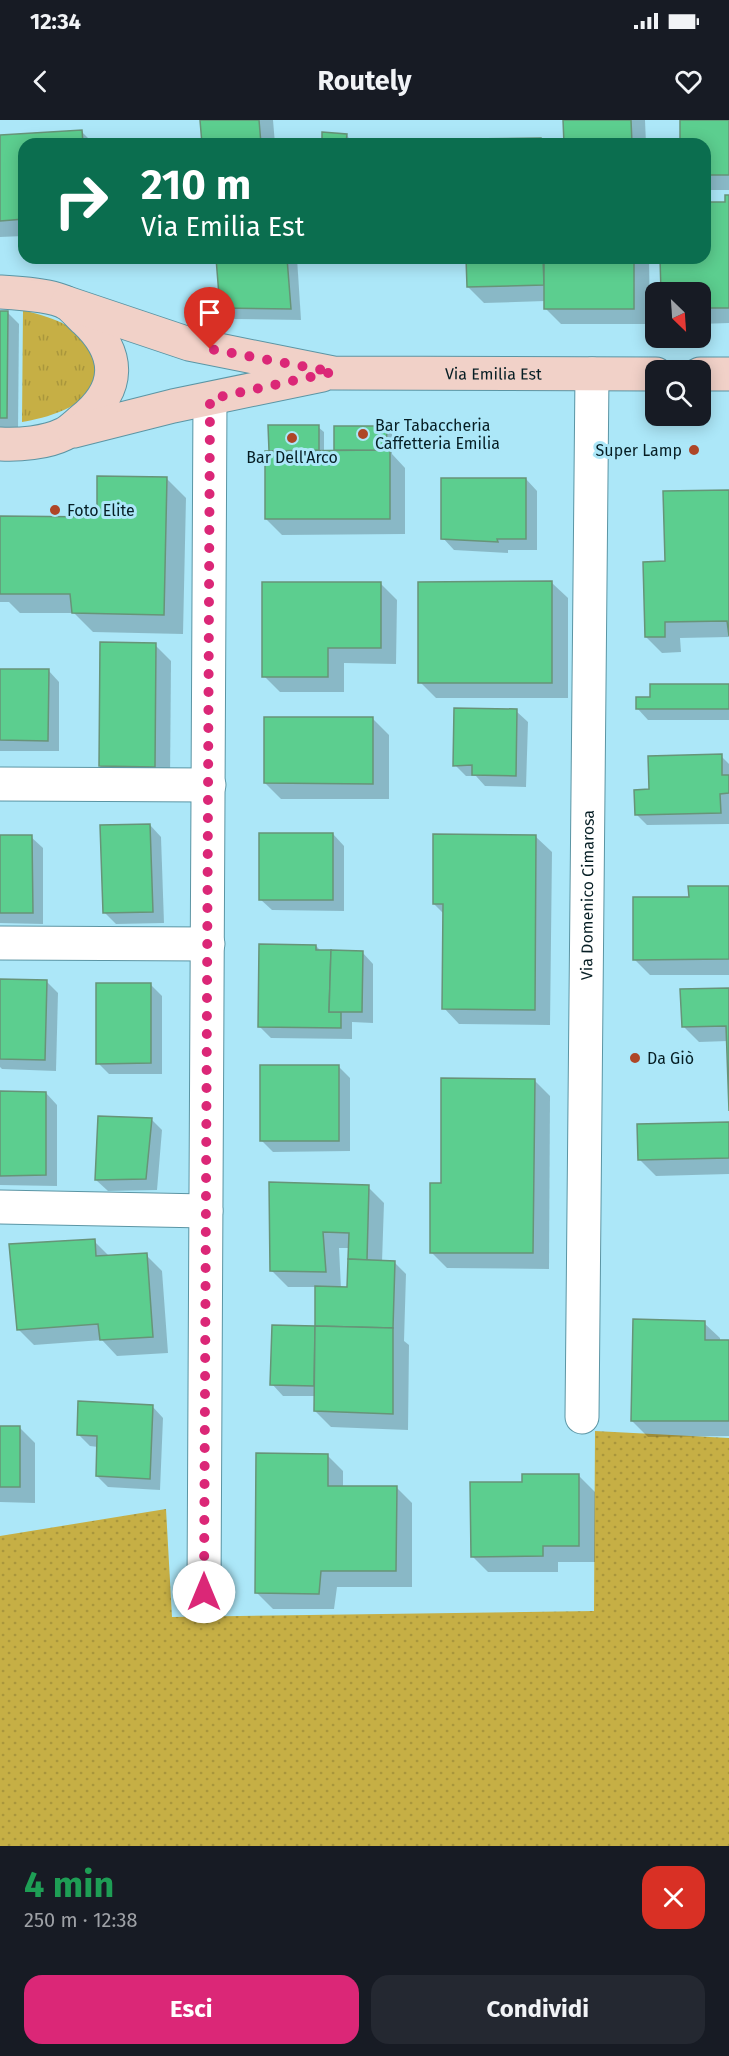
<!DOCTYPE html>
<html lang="it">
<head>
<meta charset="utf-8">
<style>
	body { margin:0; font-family:"Fira Sans",sans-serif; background:#242831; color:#f1f3f6; height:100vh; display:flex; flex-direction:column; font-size:22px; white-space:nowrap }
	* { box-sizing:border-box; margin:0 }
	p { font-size:20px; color:#9ea1a6 }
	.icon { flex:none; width:33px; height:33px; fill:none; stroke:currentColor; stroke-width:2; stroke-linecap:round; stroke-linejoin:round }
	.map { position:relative; height:1726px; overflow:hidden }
	.panel { display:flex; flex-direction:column; background:#171b24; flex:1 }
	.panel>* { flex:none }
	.banner { position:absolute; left:18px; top:18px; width:693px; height:126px; border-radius:18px; box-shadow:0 3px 15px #0003; background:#0b6e4f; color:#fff; overflow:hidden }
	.needle { width:39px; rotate:155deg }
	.buttons { position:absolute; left:645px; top:162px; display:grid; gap:12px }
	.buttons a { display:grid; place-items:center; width:66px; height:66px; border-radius:12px; background:#171b24; box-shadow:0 3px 15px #0003; font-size:30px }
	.pin { position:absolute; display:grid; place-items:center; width:51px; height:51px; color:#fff; margin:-62px -26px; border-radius:50% 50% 50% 0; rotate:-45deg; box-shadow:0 0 6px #0007 }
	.pin .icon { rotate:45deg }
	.me { position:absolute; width:66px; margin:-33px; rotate:0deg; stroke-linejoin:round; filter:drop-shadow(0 0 4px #0008) }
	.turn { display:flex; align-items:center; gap:21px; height:126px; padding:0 24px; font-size:27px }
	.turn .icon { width:78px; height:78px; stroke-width:2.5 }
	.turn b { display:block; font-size:42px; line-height:51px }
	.round { display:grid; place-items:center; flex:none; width:63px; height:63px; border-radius:18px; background:#242831 }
	.overview { display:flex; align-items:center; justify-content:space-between; height:102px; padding:0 24px }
	h1 { font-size:36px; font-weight:700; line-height:45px; color:#1e9e55 }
	.cta { display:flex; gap:12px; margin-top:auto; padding:12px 24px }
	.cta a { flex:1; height:69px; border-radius:18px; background:#db2777; color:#fff; font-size:24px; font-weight:700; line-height:69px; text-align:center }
	.cta a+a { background:#242831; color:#f1f3f6 }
	.status { display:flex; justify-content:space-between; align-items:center; height:42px; padding:0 30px; background:#171b24; direction:ltr }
	.status svg { height:16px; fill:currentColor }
	header { display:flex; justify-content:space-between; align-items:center; height:78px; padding:0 24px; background:#171b24; font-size:27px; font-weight:700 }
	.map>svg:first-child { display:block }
	.grass { fill:url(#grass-tufts) }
	.garden { fill:url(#garden-dots) }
	.shadow { fill:#0003; fill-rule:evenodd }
	.building { fill:#5cce8f; stroke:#679478; stroke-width:1.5 }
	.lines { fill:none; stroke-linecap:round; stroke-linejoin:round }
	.minor-casing { stroke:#5b95a4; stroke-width:35 }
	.secondary-casing { stroke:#5b95a4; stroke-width:35 }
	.minor { stroke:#fff; stroke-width:33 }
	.secondary { stroke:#f1d1c8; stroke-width:33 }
	.route { stroke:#db2777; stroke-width:10; stroke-dasharray:0 18 }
	.poi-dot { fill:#ae4627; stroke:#ace7f8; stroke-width:2 }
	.labels { text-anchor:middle; stroke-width:6; stroke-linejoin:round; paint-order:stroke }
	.street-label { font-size:16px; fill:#061e24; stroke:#ace7f8 }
	.poi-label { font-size:16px; fill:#061e24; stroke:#ace7f8; text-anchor:start }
</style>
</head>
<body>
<div class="status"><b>12:34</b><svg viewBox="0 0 49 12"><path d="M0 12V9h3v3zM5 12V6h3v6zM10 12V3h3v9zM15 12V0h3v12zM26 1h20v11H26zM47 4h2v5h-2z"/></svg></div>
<header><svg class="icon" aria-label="back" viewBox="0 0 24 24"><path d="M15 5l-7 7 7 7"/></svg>Routely<svg class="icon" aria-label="heart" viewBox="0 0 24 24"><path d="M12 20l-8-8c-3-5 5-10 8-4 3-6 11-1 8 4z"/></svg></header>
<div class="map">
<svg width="729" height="1726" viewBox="0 0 729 1726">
	<defs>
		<pattern id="grass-tufts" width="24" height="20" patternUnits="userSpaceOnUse" patternTransform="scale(1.5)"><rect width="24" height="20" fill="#c6af45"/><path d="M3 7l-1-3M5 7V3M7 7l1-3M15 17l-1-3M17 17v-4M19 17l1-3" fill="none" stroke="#a9963c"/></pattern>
		<pattern id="garden-dots" width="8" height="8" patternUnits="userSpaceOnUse" patternTransform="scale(1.5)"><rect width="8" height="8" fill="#c6af45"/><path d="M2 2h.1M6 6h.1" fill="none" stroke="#a9963c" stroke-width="1.8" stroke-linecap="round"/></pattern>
	</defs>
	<rect width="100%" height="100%" fill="#ace7f8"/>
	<path class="grass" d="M23,190C63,201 71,203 96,236C96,244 96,253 94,260C87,288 45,298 22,302Z"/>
	<polygon class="garden" points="595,1311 729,1318 729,1726 0,1726 0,1416 166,1389 172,1497 594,1491"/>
	<g class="shadow">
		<polygon points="202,0 273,0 275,24 204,24"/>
		<polygon points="565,0 645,0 646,24 566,24"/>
		<polygon points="681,0 729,0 729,70 705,70 705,24 681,24"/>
		<polygon points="81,11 94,24 24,24 24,116 0,117 0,16"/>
		<polygon points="347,15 352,24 326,24 323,21"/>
		<polygon points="729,77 729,203 700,204 700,172 662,172 662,138 705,138 705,83 727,83"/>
		<polygon points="218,138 297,138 301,200 233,199 222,188"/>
		<polygon points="468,138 649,138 650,204 561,204 545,188 545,181 484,183 468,167"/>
		<polygon points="0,193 8,193 19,204 18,309 0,308"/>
		<polygon points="318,307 324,312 324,332 338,332 335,329 386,308 392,313 392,334 405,348 405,414 282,415 266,399 272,332 270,330"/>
		<polygon points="167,359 186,378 183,514 93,512 74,493 20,493 9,482 0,482 0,398 98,399"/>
		<polygon points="526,359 537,371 537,430 508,430 508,433 454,430 443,418"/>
		<polygon points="729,371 729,517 680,518 681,532 662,533 646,517 666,443"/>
		<polygon points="552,463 568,478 568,578 436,578 420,562"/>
		<polygon points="381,464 397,480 396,544 344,543 344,572 280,572 264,556"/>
		<polygon points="155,525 171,541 170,662 116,662 100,646"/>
		<polygon points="48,550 59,562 59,631 0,631 0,551"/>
		<polygon points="729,566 729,600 648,600 637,588 651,578"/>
		<polygon points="516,591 528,602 526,667 485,666 476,656 466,656 455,645"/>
		<polygon points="373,599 389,615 389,679 281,679 265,663"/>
		<polygon points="721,636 729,644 729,704 647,705 636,694 650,670"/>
		<polygon points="150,705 161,717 164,803 116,804 105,793"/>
		<polygon points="333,714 344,726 344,791 272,790 260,779"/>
		<polygon points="0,716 31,717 43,728 43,804 0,803"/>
		<polygon points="536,717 552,732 550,905 459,904 444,888 444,794 434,784"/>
		<polygon points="729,768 729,855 650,855 634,839 690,778"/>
		<polygon points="316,826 321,831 362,832 373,844 373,903 352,902 352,919 271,918 259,906"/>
		<polygon points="0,861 47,862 58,873 56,951 2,949 0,947"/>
		<polygon points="151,865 162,876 162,954 109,954 98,943"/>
		<polygon points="729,869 729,954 728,921 699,922 683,906"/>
		<polygon points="338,946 350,958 350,1031 273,1032 262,1021"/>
		<polygon points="534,960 550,976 549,1149 447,1148 431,1132"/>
		<polygon points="0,973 46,973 57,985 57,1066 0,1065"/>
		<polygon points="151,999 162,1010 157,1070 108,1071 96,1060"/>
		<polygon points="729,1003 729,1054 656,1056 640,1040"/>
		<path d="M368,1067L384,1083L382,1142H394L406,1154L404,1221L409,1225L408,1310L331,1307L315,1291V1276H283L272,1264L273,1207L316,1208L317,1167H288L272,1151ZM339,1128H350L349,1169L341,1168Z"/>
		<polygon points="94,1121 110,1137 146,1135 162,1151 168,1233 117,1236 102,1220 34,1225 18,1209"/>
		<polygon points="704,1203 720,1218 720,1222 729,1222 729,1316 648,1317 632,1301"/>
		<polygon points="152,1286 163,1298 160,1370 108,1367 97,1356 98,1327 90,1326 79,1315"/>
		<polygon points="0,1307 19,1307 35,1323 35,1383 0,1382"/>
		<polygon points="327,1335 343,1351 343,1367 396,1367 412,1383 412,1467 337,1467 334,1489 273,1489 257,1473"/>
		<polygon points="579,1356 595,1372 595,1442 558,1442 558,1452 488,1452 472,1436"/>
	</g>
	<g class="building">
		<polygon points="200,0 259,0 261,24 202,24"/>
		<polygon points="563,0 631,0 632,24 564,24"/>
		<polygon points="680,0 729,0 729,55 705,55 705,24 680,24"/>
		<polygon points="82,10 83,23 136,20 137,24 24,24 24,99 0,101 0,15"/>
		<polygon points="322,12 347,14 346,23 322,22"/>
		<polygon points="541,18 541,24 464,24 463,19"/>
		<polygon points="725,75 729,75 729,188 700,188 700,172 661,172 660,138 705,138 705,82 725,82"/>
		<polygon points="216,138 287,138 291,189 220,188"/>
		<polygon points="466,138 543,138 544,165 467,167"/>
		<rect x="544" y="138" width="90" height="51"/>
		<polygon points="0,191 8,191 7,298 0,298"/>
		<polygon points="268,305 319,305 319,330 269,331"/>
		<polygon points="334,306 387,306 386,331 334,330"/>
		<polygon points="390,330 390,399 265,399 265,331"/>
		<polygon points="97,356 167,357 164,495 72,493 70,474 0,474 0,396 97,397"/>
		<polygon points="441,358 526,358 526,419 497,419 498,422 441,419"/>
		<polygon points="729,370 729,516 727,501 665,502 665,517 645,517 643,442 665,441 663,371"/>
		<polygon points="552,461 552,563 418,563 418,462"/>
		<polygon points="262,462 381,462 381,528 328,528 328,557 262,557"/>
		<polygon points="100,522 156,523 155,647 99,646"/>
		<polygon points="0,549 49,549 48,621 0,620"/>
		<polygon points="650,564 729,564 729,589 636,589 636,577 650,577"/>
		<polygon points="454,588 517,589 516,656 472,655 472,645 453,646"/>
		<polygon points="264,597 373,597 373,664 264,663"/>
		<polygon points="722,634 722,655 729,655 729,673 720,674 721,693 635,695 634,670 649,669 648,636"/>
		<polygon points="150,704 153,792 103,793 100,705"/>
		<rect x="259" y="713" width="74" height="67"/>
		<polygon points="433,714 536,715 535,890 442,889 443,784 433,784"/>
		<polygon points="0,715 32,715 33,793 0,793"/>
		<polygon points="688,766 729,766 729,839 633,840 633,777 689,777"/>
		<polygon points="259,824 316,825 316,830 331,830 329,892 341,892 341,908 258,907"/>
		<polygon points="331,830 363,831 362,892 329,892"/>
		<polygon points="0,859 47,860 45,940 0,939"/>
		<polygon points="96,863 151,863 151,943 96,944"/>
		<polygon points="729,868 729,991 726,906 682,907 680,869"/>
		<rect x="260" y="945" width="79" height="76"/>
		<polygon points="441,958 535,959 533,1133 430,1133 430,1063 441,1063"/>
		<polygon points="0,971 46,972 46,1055 0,1056"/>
		<polygon points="98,996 152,998 146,1059 95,1060"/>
		<polygon points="729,1002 729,1038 638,1040 637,1004"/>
		<polygon points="269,1062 369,1065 367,1140 348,1139 349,1113 323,1112 326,1152 270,1151"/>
		<polygon points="95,1119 96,1136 147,1133 153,1217 100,1220 98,1204 17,1210 9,1124"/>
		<polygon points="348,1139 395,1141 393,1208 315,1206 315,1166 347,1167"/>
		<polygon points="633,1199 705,1201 705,1220 729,1220 729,1301 631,1301"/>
		<polygon points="272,1205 315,1206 314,1266 270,1265"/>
		<polygon points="315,1206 393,1208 393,1294 314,1291"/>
		<polygon points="78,1281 153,1285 150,1359 96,1356 97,1316 77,1315"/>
		<rect x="0" y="1306" width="20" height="61"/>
		<polygon points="256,1333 328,1334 328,1366 397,1366 396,1451 321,1451 319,1474 255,1473"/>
		<polygon points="522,1354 579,1354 579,1426 543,1426 543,1436 471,1437 470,1362 522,1362"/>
	</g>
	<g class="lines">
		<defs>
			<g id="minor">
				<polyline points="0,664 209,665"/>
				<polyline points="0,823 208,824"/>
				<polyline points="0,1087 206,1091"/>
				<path id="s1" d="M582,1297L592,254"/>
				<polyline points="204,1472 210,279"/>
			</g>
			<g id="secondary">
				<path d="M0,172C17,173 54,175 68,184C74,188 79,195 85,200C121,234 121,269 82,300C76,305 70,311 64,314C46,323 19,325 0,324"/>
				<path id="s2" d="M67,183L189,224L333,253L656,254"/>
				<polyline points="700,254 729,254"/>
				<polyline points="74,311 173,286 322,255"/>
			</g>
		</defs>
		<use href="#minor" class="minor-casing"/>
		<use href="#secondary" class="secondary-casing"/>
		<use href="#minor" class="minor"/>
		<use href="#secondary" class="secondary"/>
	</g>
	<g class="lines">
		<polyline class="route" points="204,1472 210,279 333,252 210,229"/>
	</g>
	<g class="poi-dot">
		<circle cx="363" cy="314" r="6"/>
		<circle cx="292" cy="318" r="6"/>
		<circle cx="694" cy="330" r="6"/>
		<circle cx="55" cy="390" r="6"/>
		<circle cx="635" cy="938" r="6"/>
	</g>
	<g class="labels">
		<g class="street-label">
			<text dy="6" stroke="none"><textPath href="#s2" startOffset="436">Via Emilia Est</textPath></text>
			<text dy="6" stroke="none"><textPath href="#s1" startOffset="522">Via Domenico Cimarosa</textPath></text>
		</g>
		<g class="poi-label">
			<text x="375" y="311">Bar Tabaccheria<tspan x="375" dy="18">Caffetteria Emilia</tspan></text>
			<text x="682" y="336" text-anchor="end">Super Lamp</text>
			<text x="292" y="343" text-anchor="middle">Bar Dell'Arco</text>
			<text x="67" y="396">Foto Elite</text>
			<text x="647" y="944">Da Giò</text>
		</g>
	</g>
</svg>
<div class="buttons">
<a><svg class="needle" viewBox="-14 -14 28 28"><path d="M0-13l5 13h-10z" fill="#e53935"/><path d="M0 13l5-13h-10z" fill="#9ea1a6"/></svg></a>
<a><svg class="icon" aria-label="search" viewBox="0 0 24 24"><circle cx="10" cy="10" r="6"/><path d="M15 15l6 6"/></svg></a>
</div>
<div class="pin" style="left:210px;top:229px;background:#d93025"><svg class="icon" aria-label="arrive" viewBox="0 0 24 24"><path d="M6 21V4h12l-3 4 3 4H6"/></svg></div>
<svg class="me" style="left:204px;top:1472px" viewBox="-20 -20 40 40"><circle r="19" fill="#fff"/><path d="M0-13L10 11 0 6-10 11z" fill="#db2777"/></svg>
<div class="banner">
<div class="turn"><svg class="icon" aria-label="right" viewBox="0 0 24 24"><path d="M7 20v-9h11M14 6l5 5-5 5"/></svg><div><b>210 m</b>Via Emilia Est</div></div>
</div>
</div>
<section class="panel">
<div class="overview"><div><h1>4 min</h1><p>250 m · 12:38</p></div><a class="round" style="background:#d93025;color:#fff"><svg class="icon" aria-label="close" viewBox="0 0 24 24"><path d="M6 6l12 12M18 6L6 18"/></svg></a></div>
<div class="cta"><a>Esci</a><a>Condividi</a></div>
</section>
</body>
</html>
